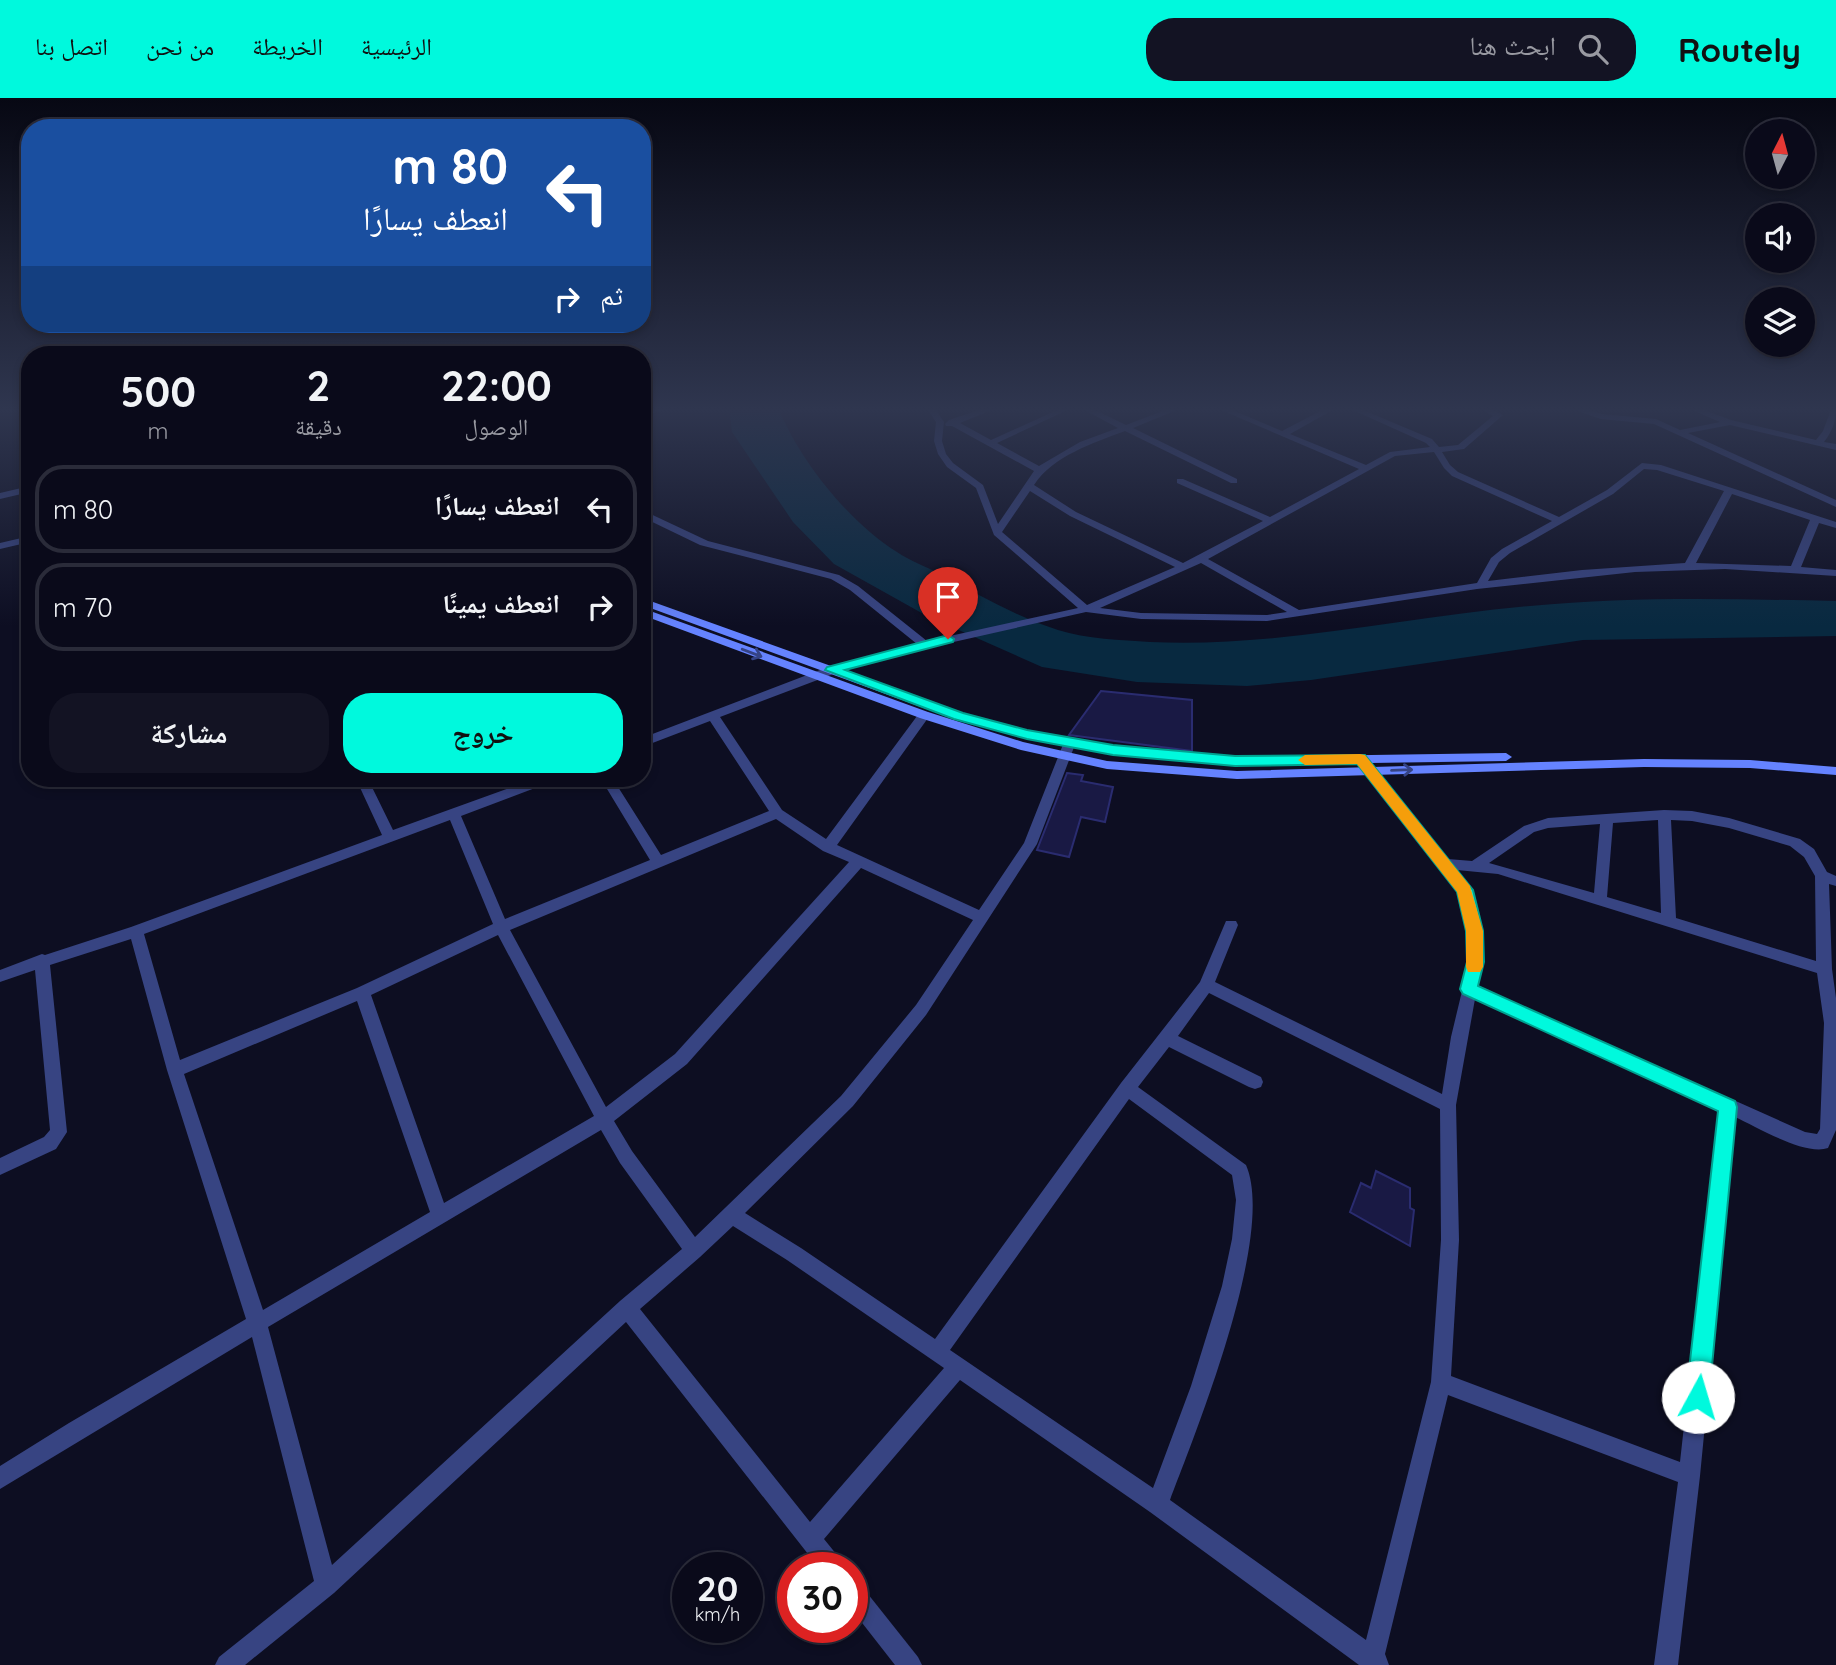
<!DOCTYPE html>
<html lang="ar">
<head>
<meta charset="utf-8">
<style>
	body { margin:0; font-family:Quicksand,"Noto Naskh Arabic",sans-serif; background:#131323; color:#f1f3f6; direction:rtl; height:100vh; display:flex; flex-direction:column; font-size:26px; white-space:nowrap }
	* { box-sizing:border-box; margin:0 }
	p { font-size:23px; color:#999aa2 }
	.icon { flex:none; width:38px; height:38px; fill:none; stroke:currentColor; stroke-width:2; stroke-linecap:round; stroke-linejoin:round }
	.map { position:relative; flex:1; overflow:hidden; direction:ltr }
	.details { position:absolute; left:21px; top:248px; width:630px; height:441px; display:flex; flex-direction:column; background:#0a0a1a; border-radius:28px; box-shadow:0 4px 10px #0003,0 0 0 2px #2a2b39; direction:rtl }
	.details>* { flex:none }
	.banner { position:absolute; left:21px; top:21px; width:630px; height:214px; border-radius:28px; box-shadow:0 4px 10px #0003,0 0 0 2px #2a2b39; direction:rtl; background:#1a4fa0; color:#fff; overflow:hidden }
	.needle { width:46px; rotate:6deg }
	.controls { position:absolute; left:1745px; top:21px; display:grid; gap:14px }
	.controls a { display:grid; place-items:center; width:70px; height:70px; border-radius:50%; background:#0a0a1a; box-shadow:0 4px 10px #0003,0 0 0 2px #2a2b39; font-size:35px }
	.speed { position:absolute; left:672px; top:1454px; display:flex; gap:14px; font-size:35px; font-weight:700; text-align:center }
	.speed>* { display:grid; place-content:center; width:91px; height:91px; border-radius:50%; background:#0a0a1a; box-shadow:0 4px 10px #0003,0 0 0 2px #2a2b39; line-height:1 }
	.speed small { font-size:18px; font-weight:400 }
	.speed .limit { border:10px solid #d22; background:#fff; color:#111 }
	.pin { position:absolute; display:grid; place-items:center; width:60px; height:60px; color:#fff; margin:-72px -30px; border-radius:50% 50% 50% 0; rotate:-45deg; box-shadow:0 0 7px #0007 }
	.pin .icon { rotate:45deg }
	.me { position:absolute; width:77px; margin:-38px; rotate:6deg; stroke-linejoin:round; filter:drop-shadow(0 0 5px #0008) }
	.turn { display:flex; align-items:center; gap:24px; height:147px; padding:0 28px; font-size:32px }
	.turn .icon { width:91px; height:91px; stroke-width:2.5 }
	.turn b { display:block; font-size:49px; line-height:60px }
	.then { display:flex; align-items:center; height:66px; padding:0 28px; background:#0003; gap:14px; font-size:26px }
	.eta { display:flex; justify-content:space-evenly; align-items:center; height:119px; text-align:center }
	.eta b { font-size:42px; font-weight:800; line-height:49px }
	.cta { display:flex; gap:14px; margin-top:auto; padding:14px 28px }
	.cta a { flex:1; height:80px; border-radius:28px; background:#00f9dd; color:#111; font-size:28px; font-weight:800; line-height:80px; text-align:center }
	.cta a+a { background:#131323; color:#f1f3f6 }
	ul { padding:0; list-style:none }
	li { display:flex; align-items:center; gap:21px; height:88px; margin:0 14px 10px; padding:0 14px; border:4px solid #2a2b39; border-radius:28px }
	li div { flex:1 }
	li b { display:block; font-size:26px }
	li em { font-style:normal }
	header { display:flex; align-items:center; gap:42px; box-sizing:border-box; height:98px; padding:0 35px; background:#00f9dd; color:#111 }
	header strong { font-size:33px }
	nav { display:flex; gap:38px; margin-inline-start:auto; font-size:24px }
	.search { width:490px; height:63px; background:#131323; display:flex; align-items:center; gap:18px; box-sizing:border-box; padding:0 24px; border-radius:28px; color:#999aa2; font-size:26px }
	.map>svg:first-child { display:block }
	.water { fill:#082940 }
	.building { fill:#191944; stroke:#2a2c70; stroke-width:2 }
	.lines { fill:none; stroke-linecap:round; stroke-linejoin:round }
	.minor { fill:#374482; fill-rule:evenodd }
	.secondary { fill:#6583ff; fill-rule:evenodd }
	.oneway { stroke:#354385 }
	.route { fill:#00f9dd; stroke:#00a290; stroke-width:2 }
	.slow { fill:#f59e0b }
</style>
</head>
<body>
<header>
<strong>Routely</strong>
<div class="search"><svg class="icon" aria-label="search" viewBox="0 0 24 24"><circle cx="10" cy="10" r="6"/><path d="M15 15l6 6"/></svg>ابحث هنا</div>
<nav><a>الرئيسية</a><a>الخريطة</a><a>من نحن</a><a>اتصل بنا</a></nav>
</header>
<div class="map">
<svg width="1836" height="1567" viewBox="0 0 1836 1567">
	<rect width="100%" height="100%" fill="#0d0e22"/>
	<path class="water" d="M729,309H778C799,362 849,424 897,454C910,463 925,468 938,475C978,496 1016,519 1058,532C1087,541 1121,542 1150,544C1278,550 1403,519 1530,508C1632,498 1734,501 1836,503V538L1583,542L1311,582L1247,588L1137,584L1042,569L927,518L834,466L793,424L732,334Z"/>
	<g class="building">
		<polygon points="1101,593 1192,602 1192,653 1069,637"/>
		<polygon points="1067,675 1083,677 1081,683 1113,689 1105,724 1081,719 1069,759 1037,752"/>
		<polygon points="1376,1073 1410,1090 1410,1110 1414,1112 1410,1148 1350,1114 1361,1085 1371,1090"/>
	</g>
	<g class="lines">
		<g class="minor">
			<polygon points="659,309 671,309 642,319 642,314"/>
			<path d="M926,309H934L944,324L942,343L946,356L953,365L983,387L998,426L1034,373L952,328H946L945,326L949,322L988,309H999L960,325L991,342L1064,309H1074L997,345L1039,368L1080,344L1118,330L1079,309H1089L1126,327L1173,309H1184L1133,330L1237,381V385H1231L1125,333C1093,345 1053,358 1034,387L1076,414L1183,465L1263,423L1177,385V381H1183L1270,419L1359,371L1214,309H1225L1282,333L1328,309H1338L1290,336L1366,367L1390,354L1430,349L1426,345L1346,309H1356L1432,341L1439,349L1458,347L1493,318L1477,309H1487L1503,317L1464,351L1442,354L1450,367L1458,374L1559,419L1607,392L1642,365L1661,367L1836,424V430L1819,425L1801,469L1836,472V478L1725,471L1635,474L1477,491L1267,523L1141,521L1086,514L927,550L836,575L720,619L782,712L826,741L920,614H928L930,617L928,620L837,747L979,812L1024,745L1064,644L1070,640L1076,644L1037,746L926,917L853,1008L745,1115L801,1150L935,1241L1121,985L1200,884L1226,823H1236L1238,827L1215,884L1442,996L1451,939L1469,864L1467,833L1458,794L1356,664L1354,661L1356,658H1364L1448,761L1472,763L1524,728L1548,720L1664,712L1692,713L1729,720L1800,741L1814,751L1827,774L1836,778V788L1829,786L1832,871L1836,900V1032L1828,1050C1805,1058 1757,1029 1735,1019L1700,1378L1678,1567H1654L1678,1384L1448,1297L1385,1556L1389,1567H1359L1150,1414L960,1282L824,1441L841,1462L844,1470H819L626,1224L334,1495L245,1567H215L219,1559L314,1483L252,1239L0,1391V1368L69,1325L246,1221L167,972L131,841L50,867L67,1034L56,1051L0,1077V1060L44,1039L50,1032L35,872L0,884V872L42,856L45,857L131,829L382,737L356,681H368L393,732L534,681H552L551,684L461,718L505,821L650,762L601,681H613L661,757L769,713L710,623L642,649V640L828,569L917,546L850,492L831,481L700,447L642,419V412L708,443L839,477L858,488L927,543L1078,510L994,437L976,390L947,369L938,356L934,343L936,324ZM1434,354L1444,370L1452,378L1552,423L1502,451L1491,460L1477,485L1299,512L1208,461L1395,358ZM1644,371L1657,372L1724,393L1685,465L1582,472L1488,483L1499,464L1510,455L1613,396ZM1030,393L1070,418L1175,469L1087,507L1002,434ZM1732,396L1810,422L1791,468L1696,465ZM1201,465L1287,514L1267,517L1141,515L1100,510ZM776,721L823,753L849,764L675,956L606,1009L510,832ZM450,722L493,826L357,890L180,962L144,836ZM1658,722L1661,815L1607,799L1613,725ZM1671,722L1692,723L1729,730L1790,748L1804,759L1815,778L1816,863L1676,820ZM1600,726L1594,795L1489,765L1534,734L1548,730ZM861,770L973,822L916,907L841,998L695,1139L632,1053L614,1023L687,966ZM1457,772L1498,776L1817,875L1824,925L1820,1031L1817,1036L1805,1034L1478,888L1483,864L1481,833L1472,792ZM498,837L594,1018L444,1105L371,897ZM1209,895L1440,1011L1441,1142L1431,1284L1366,1542L1170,1402C1197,1331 1276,1136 1246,1067L1138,989L1169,949L1249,989L1255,991L1261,989L1263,984L1261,979L1178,938ZM1475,901L1719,1012L1680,1364L1451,1278L1459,1142L1456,1007ZM357,903L430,1114L263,1212L184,976ZM1129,1001L1232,1077L1236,1102L1232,1141L1222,1188L1191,1288L1153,1390L950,1252ZM601,1032L620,1065L682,1151L620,1203L332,1467L268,1229ZM733,1128L787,1162L944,1270L810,1424L640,1211L700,1159Z"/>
			<path d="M1566,309H1578L1602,316L1656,321L1680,332L1720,324L1685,309H1696L1731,322L1816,342L1823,333L1832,309H1836C1836,323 1833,332 1824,344L1836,346V352L1730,327L1688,335L1836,402V409L1654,326L1601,321Z"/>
			<polygon points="30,388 30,394 0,401 0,395"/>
			<polygon points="30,438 30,444 0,451 0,445"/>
			<polygon points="852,1483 860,1486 918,1559 922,1567 895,1567 852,1512"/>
		</g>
		<g class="secondary">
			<polygon points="642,500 962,615 1027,632 1113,648 1235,659 1506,655 1512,659 1506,663 1235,667 1113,656 1027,640 954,621 642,507"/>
			<polygon points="642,510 928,614 1023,644 1107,663 1237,673 1644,661 1750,662 1836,669 1836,677 1750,670 1644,669 1237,681 1107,671 1021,652 920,620 642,517"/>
		</g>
	</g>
	<defs><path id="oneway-shaft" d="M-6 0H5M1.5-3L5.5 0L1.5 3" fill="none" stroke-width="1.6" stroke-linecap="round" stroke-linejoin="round" transform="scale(1.75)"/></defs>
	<g class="oneway">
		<use href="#oneway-shaft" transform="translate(752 555) rotate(21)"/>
		<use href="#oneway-shaft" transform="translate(1402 672) rotate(-2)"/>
	</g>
	<linearGradient id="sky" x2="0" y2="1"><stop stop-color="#070813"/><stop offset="0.59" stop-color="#2f364f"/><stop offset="1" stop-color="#2f364f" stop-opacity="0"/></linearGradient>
	<rect width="1836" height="528" fill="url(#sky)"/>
	<polygon class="route" points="948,537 954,541 953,544 845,572 963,615 1027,632 1113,647 1235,658 1365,657 1473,792 1483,833 1484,864 1478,888 1735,1003 1737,1009 1709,1299 1706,1307 1698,1310 1690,1307 1686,1299 1718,1013 1463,896 1460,891 1467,864 1466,833 1457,794 1357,666 1235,668 1113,657 1027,641 954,621 825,572 827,569"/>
	<polygon class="slow" points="1360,656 1365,657 1470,788 1483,833 1483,869 1480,874 1468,874 1466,869 1466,833 1457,794 1357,666 1305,667 1298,662 1305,657"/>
</svg>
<div class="controls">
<a><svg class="needle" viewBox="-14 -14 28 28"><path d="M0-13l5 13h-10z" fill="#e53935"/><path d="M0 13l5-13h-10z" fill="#999aa2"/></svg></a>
<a><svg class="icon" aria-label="sound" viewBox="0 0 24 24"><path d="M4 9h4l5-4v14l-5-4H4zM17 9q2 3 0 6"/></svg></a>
<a><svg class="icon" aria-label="layers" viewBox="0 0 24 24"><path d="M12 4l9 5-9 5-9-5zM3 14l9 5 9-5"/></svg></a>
</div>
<div class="speed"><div>20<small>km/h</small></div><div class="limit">30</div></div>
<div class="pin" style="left:948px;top:541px;background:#d93025"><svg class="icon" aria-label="arrive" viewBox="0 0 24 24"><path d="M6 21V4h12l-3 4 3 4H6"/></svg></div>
<svg class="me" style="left:1698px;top:1299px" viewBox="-20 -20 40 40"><circle r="19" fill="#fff"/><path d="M0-13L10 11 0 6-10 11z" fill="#00f9dd"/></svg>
<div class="banner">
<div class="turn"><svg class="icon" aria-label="left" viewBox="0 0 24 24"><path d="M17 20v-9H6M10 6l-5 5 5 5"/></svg><div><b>80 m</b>انعطف يسارًا</div></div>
<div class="then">ثم<svg class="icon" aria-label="right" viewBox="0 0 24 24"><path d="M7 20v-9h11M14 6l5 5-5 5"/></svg></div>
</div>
<section class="details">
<div class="eta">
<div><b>22:00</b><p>الوصول</p></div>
<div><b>2</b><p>دقيقة</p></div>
<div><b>500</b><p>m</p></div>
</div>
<ul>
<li><svg class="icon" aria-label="left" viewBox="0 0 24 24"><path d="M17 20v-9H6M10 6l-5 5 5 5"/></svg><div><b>انعطف يسارًا</b></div><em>80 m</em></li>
<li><svg class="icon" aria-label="right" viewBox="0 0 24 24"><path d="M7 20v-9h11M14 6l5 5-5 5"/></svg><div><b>انعطف يمينًا</b></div><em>70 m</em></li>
</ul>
<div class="cta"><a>خروج</a><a>مشاركة</a></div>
</section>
</div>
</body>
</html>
